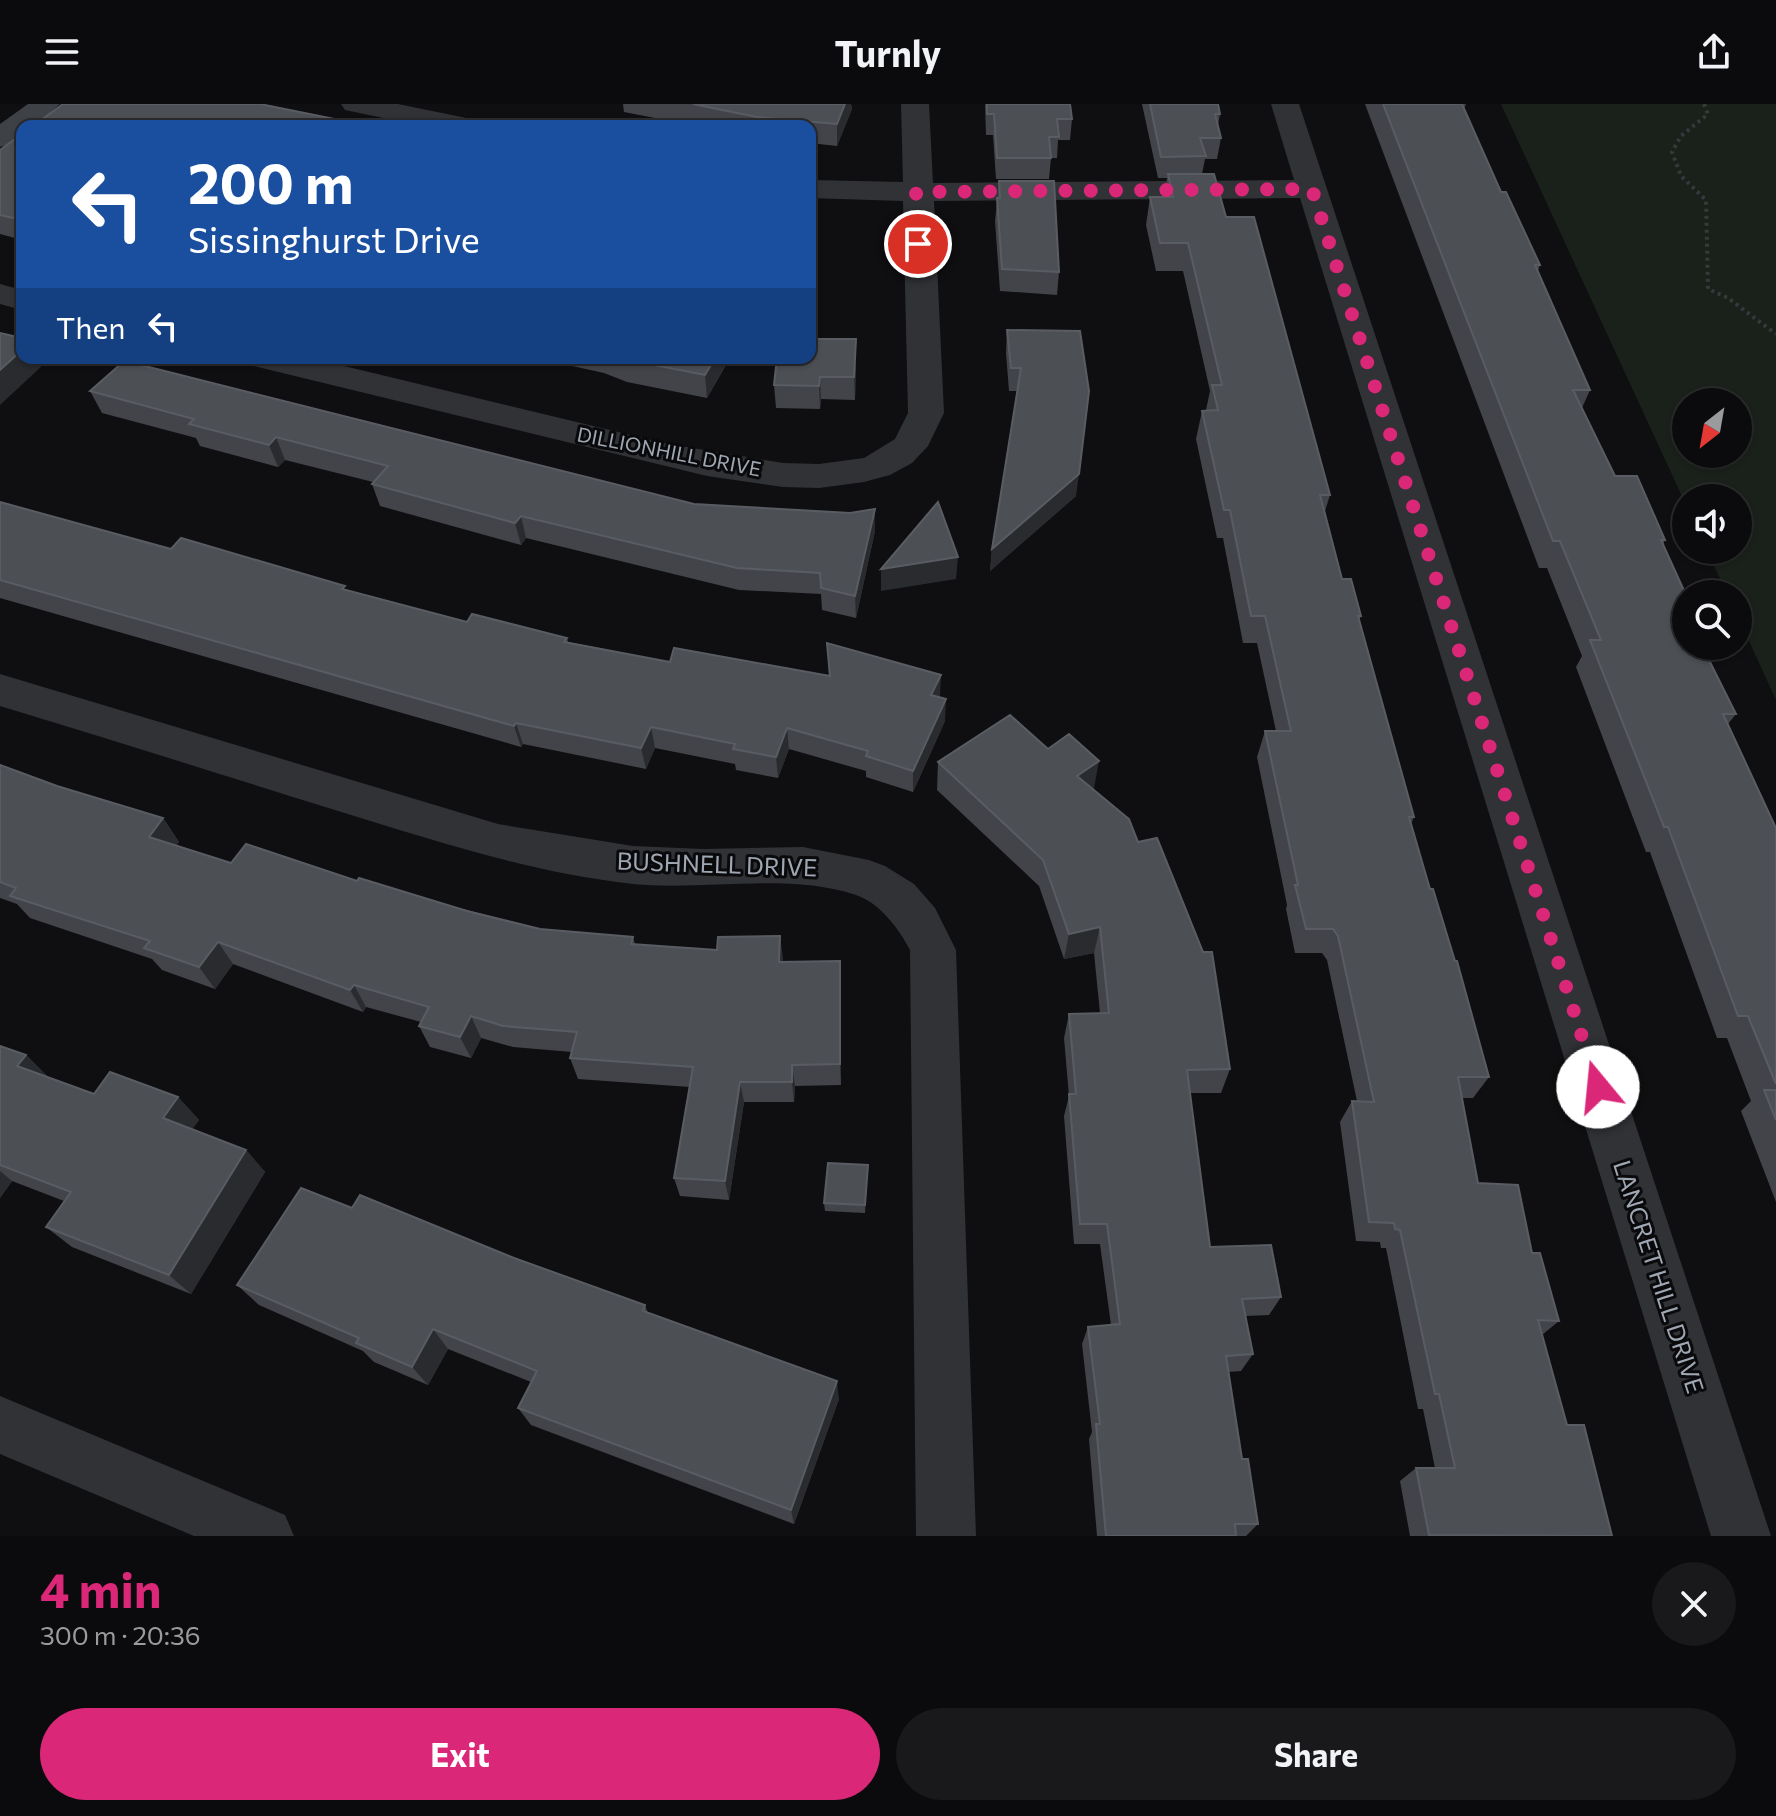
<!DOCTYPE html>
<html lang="en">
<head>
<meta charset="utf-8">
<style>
	body { margin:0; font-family:Commissioner,sans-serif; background:#19191b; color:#f1f3f6; height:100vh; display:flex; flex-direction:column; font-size:30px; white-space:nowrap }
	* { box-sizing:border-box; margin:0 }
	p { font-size:26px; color:#9a9b9d }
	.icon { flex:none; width:44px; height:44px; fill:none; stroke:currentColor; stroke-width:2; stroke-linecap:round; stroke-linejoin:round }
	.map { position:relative; height:1432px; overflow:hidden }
	.side { display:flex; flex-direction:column; background:#0b0b0d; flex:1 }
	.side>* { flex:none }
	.guide { position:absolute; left:16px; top:16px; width:800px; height:244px; border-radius:16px; box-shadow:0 2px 6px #0004,0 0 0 2px #2b2b2e; background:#1a4fa0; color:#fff; overflow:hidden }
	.needle { width:52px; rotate:211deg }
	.fabs { position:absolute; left:1672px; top:284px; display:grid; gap:16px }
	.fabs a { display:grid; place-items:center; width:80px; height:80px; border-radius:50%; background:#0b0b0d; box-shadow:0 2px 6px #0004,0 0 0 2px #2b2b2e; font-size:40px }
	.pin { position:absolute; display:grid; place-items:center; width:68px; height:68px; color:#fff; margin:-34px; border:4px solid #fff; border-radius:50%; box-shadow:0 2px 8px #0007 }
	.me { position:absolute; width:88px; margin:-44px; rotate:343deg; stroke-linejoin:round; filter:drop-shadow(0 0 6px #0008) }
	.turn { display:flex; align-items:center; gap:28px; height:168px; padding:0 40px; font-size:36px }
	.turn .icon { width:104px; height:104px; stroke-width:2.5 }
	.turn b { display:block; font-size:56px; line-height:68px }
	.then { display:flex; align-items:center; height:76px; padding:0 40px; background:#0003; gap:16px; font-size:30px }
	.round { display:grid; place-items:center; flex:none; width:84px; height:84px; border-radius:42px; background:#19191b }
	.summary { display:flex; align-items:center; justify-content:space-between; height:136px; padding:0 40px }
	h1 { font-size:48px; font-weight:700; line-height:60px; color:#db2777 }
	.action { display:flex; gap:16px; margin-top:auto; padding:16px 40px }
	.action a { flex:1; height:92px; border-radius:48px; background:#db2777; color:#fff; font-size:32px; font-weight:700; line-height:92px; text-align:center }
	.action a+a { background:#19191b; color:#f1f3f6 }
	header { display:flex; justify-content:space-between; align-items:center; height:104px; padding:0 40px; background:#0b0b0d; font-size:36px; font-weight:700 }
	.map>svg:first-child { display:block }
	.green { fill:#1a211a; fill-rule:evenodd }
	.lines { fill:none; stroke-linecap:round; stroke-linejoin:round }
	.path { stroke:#36393d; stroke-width:4; stroke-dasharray:3 4; stroke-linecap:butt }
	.minor { fill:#303236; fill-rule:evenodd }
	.secondary { fill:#3e4146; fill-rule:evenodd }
	.wall { fill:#424449 }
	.shaded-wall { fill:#292b2e }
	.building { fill:#4c4f54; stroke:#595d63; stroke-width:2 }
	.route { stroke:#db2777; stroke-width:14; stroke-dasharray:0 25.2 }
	.labels { text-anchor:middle; stroke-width:6; stroke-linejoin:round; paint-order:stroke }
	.far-street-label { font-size:20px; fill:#9fa7b3; stroke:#0a0a0c }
	.street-label { font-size:24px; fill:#9fa7b3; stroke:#0a0a0c }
</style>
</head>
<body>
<header><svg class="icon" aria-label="menu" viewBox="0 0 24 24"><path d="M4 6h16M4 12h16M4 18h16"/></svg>Turnly<svg class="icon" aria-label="share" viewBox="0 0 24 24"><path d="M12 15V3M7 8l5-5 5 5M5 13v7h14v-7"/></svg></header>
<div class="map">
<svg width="1776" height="1432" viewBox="0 0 1776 1432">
	<rect width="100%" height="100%" fill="#0f0f11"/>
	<path class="green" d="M1501,0H1776V596L1738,513V490H1727L1707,446H1738V394H1686V401ZM1686,298H1738V350H1686Z"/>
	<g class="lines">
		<polyline class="path" points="1704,0 1708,10 1681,32 1672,48 1681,72 1706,96 1708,185 1728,194 1776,230"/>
		<g class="minor">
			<polygon points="341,0 398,0 476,16 481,22 422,22 345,6"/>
			<polygon points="901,0 929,0 933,79 1294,76 1271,0 1299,0 1771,1432 1711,1432 1300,94 934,97 944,309 928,342 912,359 890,371 864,378 819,384 783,383 707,372 266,265 254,262 249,254 311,254 668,340 783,359 819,360 864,354 895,335 908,309 903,97 810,94 810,76 903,78"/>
			<polygon points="0,180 22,186 22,206 0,200"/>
			<path d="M0,570L498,720L633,742L703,745L803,743L869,756L885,762L914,780L935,804L956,846L976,1432H916L910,846C899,825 880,799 856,791C788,768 705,787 633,780C531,769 433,736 335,706C223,671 112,636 0,602Z"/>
			<polygon points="0,1292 285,1411 294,1432 194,1432 0,1350"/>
		</g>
		<polygon class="secondary" points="28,0 60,0 35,22 22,22 22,32 10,40 0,43 0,20"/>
	</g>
	<g class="wall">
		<polygon points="623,0 851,0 852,5 837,42 810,39 810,22 696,22 624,8"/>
		<polygon points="985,0 1070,0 1072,15 1070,36 1058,36 1057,54 1051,54 1049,75 996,75 993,31 986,31"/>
		<polygon points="1142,0 1218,0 1220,10 1218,21 1221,34 1217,55 1205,55 1202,70 1226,113 1330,391 1325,407 1342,475 1361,512 1359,517 1414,713 1411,720 1430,785 1489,973 1473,994 1462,994 1478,1079 1532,1149 1559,1217 1542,1231 1567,1321 1612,1432 1410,1432 1400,1377 1416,1364 1435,1364 1423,1305 1418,1305 1386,1144 1381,1144 1380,1138 1356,1137 1340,1018 1352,997 1357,997 1327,856 1322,849 1295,849 1286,805 1287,801 1257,653 1265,627 1276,627 1257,539 1243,539 1223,434 1217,434 1196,335 1202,307 1206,306 1210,287 1183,167 1156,167 1146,121 1150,93 1164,93 1167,74 1158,74"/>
		<polygon points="1365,0 1466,0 1464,5 1501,88 1540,161 1538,167 1590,286 1582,304 1615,372 1665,436 1663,441 1686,542 1736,610 1728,620 1776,724 1776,1098 1741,1007 1751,997 1727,934 1717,934 1650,748 1646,748 1576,563 1582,552 1547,464 1539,464"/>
		<polygon points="22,30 22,136 0,130 0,46"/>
		<polygon points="999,77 1059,168 1057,191 1000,187 995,117"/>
		<polygon points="1007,226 1076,392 990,467 992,445 1017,287 1009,287 1006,249"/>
		<polygon points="536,254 730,254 707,294 627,278 604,269"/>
		<polygon points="856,258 855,296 821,295 820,305 776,304 774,281"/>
		<polygon points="90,287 694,400 875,427 856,514 822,506 821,490 739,486 526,434 521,441 380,402 372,380 373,378 285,356 278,363 200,342 196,334 102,309"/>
		<polygon points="0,398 171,445 347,487 467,518 567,534 568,538 670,558 829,572 827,539 939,593 945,617 913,688 866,673 866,667 789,645 778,674 736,666 735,660 655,644 646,665 523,640 521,643 0,494"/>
		<polygon points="938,658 1094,684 1093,685 1230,965 1221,989 1190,989 1210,1143 1281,1193 1269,1211 1245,1212 1253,1250 1241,1267 1228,1268 1242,1355 1258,1420 1246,1432 1097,1432 1089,1335 1092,1328 1082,1240 1088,1223 1111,1221 1100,1140 1074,1140 1064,1012 1069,992 1064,934 1069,910 1100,909 1094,849 1064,855 1039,782 937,686"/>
		<polygon points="0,661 57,682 163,714 179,738 176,741 231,759 357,777 540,825 633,833 635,840 783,854 782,858 841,879 841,981 795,982 794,998 744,998 729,1096 680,1092 674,1074 690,983 578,975 570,954 572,948 513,943 481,934 471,954 430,943 419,922 421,918 366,903 363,908 233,860 215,885 162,866 152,855 30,814 17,800 0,794"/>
		<polygon points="0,942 26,951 49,974 94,990 178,993 199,1016 192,1025 246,1046 265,1068 191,1190 72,1143 46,1123 64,1097 12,1077 0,1094"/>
		<polygon points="868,1061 865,1109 825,1107 824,1099"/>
		<polygon points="352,1104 514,1154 645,1201 648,1209 839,1295 794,1420 531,1321 518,1304 531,1278 448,1245 428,1281 374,1258 363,1247 259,1201 237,1181"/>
	</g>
	<g class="shaded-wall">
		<polygon points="845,0 851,0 852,5 837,42 837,20"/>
		<polygon points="856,235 856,258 855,296 854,273"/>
		<polygon points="22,246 22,254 42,254 45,259 0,301 0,266"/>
		<polygon points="715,254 730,254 707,294 705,271"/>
		<polygon points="820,273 821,295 820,305 819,282"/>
		<polygon points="276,333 285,356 278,363 269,341"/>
		<polygon points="1079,370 1076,392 990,467 992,445"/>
		<polygon points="875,405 875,427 856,514 855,492"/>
		<polygon points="521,412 526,434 521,441 515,419"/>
		<polygon points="958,453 956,475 881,487 881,465"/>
		<polygon points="941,571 940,592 930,613 931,591"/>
		<polygon points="946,595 945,617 913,688 913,667"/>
		<polygon points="516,619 523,640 521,643 514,622"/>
		<polygon points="651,623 655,644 646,665 641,644"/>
		<polygon points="787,624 789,645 778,674 776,653"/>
		<polygon points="1099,657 1094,684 1072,699 1077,672"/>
		<polygon points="163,714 179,738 165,756 149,733"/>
		<polygon points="1100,823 1094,849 1064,855 1069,830"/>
		<polygon points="780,832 783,854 781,880 779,858"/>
		<polygon points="218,838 233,860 215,885 199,863"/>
		<polygon points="840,857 841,879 841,981 840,960"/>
		<polygon points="354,881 366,903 363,908 350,886"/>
		<polygon points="471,912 481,934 471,954 460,933"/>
		<polygon points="26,951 50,975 17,962"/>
		<polygon points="792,961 795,982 794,998 792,978"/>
		<polygon points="740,978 744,998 729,1096 725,1077"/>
		<polygon points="178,993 199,1016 184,1037 163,1014"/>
		<polygon points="246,1046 265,1068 191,1190 169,1171"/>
		<polygon points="0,1067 12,1077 0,1094"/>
		<polygon points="433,1225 448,1245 428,1281 412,1263"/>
		<polygon points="837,1277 839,1295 794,1420 791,1406"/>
	</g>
	<g class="building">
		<polygon points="63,0 260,0 369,22 33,22"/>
		<polygon points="693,0 845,0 837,20 757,13"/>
		<polygon points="987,0 1070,0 1072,15 1057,15 1059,33 1049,33 1051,54 997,54 994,10 987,10"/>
		<polygon points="1150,0 1218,0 1220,10 1215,10 1221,34 1200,34 1206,52 1161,53"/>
		<polygon points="1383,0 1462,0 1501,88 1506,88 1540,161 1535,161 1590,286 1573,286 1615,372 1637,372 1665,436 1661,436 1686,491 1686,542 1702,542 1736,610 1723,610 1776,724 1776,980 1748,912 1738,912 1668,723 1664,723 1590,536 1601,536 1560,437 1553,437"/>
		<polygon points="22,30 22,116 0,111 0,46"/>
		<polygon points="1168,70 1214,70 1226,113 1254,113 1330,391 1320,391 1342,475 1351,475 1361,512 1358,512 1414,713 1409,713 1430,785 1433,785 1455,857 1457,857 1489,973 1458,973 1478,1079 1518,1081 1532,1149 1540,1149 1559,1217 1538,1216 1567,1321 1584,1321 1612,1432 1429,1431 1416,1364 1455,1364 1439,1290 1435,1290 1400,1126 1395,1125 1394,1119 1369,1118 1352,997 1374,998 1338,832 1333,825 1306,825 1295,781 1298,781 1265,627 1291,627 1265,512 1251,512 1230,406 1224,406 1202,307 1218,306 1212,281 1222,281 1188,139 1160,139 1150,93 1173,93"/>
		<polygon points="999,77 1054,77 1059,168 1002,165 997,94 1000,94"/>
		<polygon points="1007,226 1080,227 1089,287 1079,370 992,445 1021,264 1011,264"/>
		<polygon points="0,229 22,234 22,246 0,266"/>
		<polygon points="810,235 856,235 854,273 820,273 819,282 774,281 777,254 810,254"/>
		<polygon points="618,254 715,254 705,271"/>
		<polygon points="123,258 137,260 694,400 850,409 875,405 855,492 821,484 820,469 737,464 521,412 515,419 372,380 388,362 276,333 269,341 189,320 194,315 90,287"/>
		<polygon points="0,398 171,445 181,434 345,482 342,485 467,518 472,510 567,534 564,538 670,558 674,544 830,572 827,539 941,571 931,591 946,595 913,667 866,652 868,647 787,624 776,653 733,645 735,640 651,623 641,644 516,619 514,622 0,476"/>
		<polygon points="938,398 958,453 881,465"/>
		<polygon points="1010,611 1048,645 1069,630 1099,657 1077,672 1129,715 1138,738 1157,734 1203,848 1212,848 1230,965 1187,966 1210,1143 1271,1141 1281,1193 1242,1195 1253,1250 1226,1252 1242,1355 1248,1355 1258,1420 1235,1420 1236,1432 1106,1432 1096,1320 1100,1320 1088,1223 1120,1220 1107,1120 1080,1120 1069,990 1076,990 1069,910 1109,909 1100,823 1069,830 1043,756 938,658"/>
		<polygon points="0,661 57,682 163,714 149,733 231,759 246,740 357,777 359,774 467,807 540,825 633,833 631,840 717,846 718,833 780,832 779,858 840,857 840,960 792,961 792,978 740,978 725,1077 674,1074 693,963 570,954 577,928 503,922 471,912 460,933 419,922 429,903 354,881 350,886 218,838 199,863 144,844 150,837 10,792 16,784 0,778"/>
		<polygon points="0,942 26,951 17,962 94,990 110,968 178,993 163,1014 246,1046 169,1171 46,1123 71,1088 0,1061"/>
		<polygon points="1764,986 1776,986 1776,1016"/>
		<polygon points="828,1059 868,1061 865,1101 824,1099"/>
		<polygon points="301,1084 352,1104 360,1091 514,1154 645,1201 643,1207 837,1277 791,1406 518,1304 537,1267 433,1225 412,1263 356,1239 359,1234 237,1181"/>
	</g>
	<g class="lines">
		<polyline class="route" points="918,140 916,88 1312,85 1598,983"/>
	</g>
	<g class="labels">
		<g class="far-street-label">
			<text transform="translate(669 348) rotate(11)" y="7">DILLIONHILL DRIVE</text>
		</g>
		<g class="street-label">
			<text transform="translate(717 761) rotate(2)" y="8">BUSHNELL DRIVE</text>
			<text transform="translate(1658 1173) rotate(72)" y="8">LANCRET HILL DRIVE</text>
		</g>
	</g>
</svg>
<div class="fabs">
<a><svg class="needle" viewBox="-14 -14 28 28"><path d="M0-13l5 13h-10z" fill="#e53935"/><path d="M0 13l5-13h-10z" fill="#9a9b9d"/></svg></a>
<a><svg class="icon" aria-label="sound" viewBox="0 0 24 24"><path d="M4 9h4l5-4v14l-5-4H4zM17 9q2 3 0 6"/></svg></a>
<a><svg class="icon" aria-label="search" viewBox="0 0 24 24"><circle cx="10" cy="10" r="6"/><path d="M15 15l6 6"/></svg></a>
</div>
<div class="pin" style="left:918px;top:140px;background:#d93025"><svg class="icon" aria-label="arrive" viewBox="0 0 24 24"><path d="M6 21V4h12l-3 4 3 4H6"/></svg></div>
<svg class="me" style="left:1598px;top:983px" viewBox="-20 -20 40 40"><circle r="19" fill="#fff"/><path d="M0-13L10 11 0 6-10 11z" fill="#db2777"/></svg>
<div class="guide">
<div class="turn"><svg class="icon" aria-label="left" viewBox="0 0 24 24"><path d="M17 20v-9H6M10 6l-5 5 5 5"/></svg><div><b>200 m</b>Sissinghurst Drive</div></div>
<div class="then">Then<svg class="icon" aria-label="left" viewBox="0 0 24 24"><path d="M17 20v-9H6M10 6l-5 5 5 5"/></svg></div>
</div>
</div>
<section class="side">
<div class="summary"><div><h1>4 min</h1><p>300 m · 20:36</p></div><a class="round"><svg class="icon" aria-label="close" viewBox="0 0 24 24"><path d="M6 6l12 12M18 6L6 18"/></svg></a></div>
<div class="action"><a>Exit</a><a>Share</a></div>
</section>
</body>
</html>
